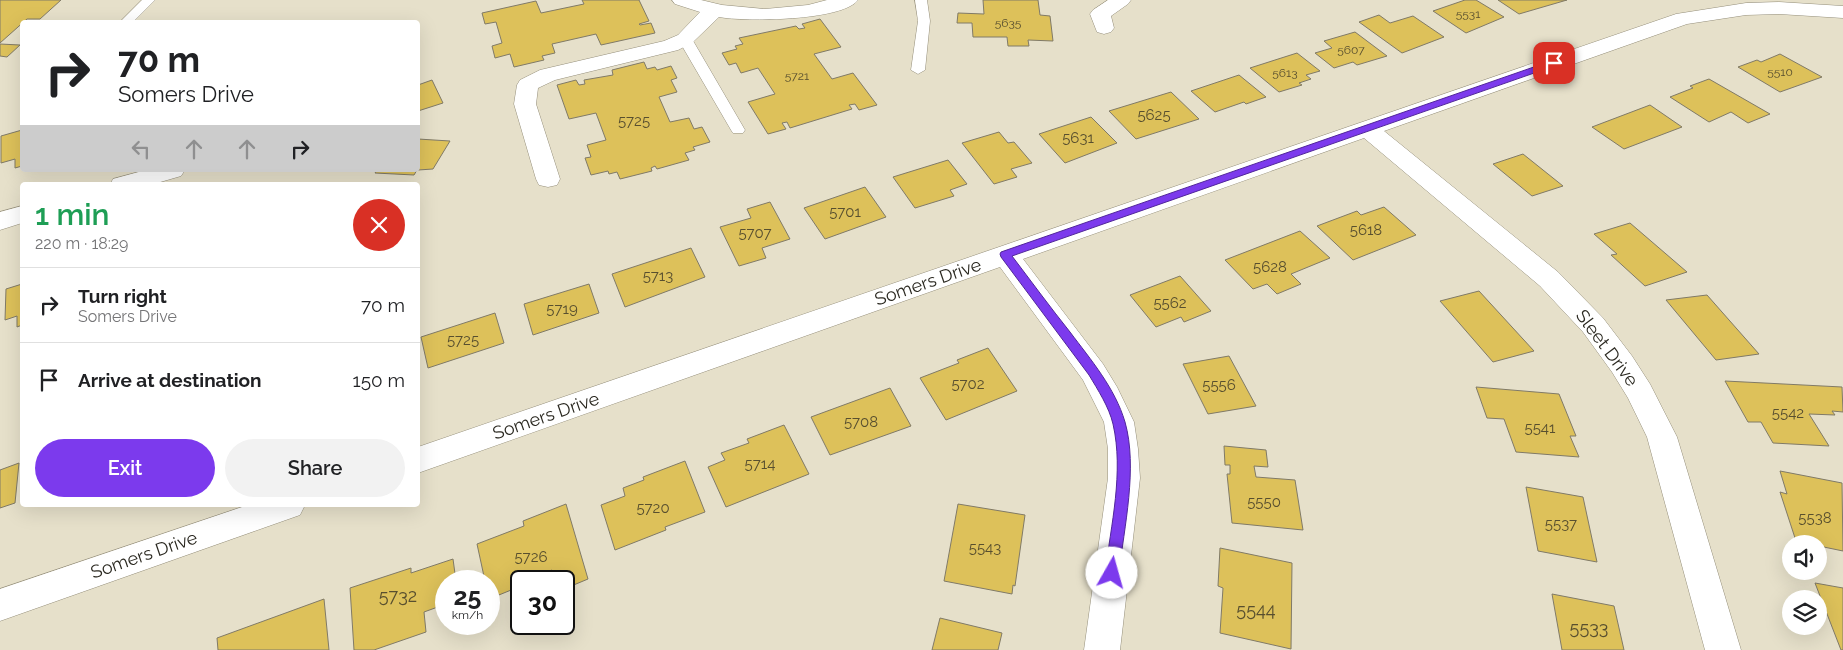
<!DOCTYPE html>
<html lang="en">
<head>
<meta charset="utf-8">
<style>
	body { margin:0; font-family:Raleway,sans-serif; background:#f2f2f2; color:#202124; height:100vh; display:flex; flex-direction:column; font-size:19px; white-space:nowrap }
	* { box-sizing:border-box; margin:0 }
	p { font-size:16px; color:#757577 }
	.icon { flex:none; width:28px; height:28px; fill:none; stroke:currentColor; stroke-width:2; stroke-linecap:round; stroke-linejoin:round }
	.map { position:relative; flex:1; overflow:hidden }
	.side { position:absolute; left:20px; top:182px; width:400px; height:325px; display:flex; flex-direction:column; background:#fff; border-radius:5px; box-shadow:0 5px 20px #0002 }
	.side>* { flex:none }
	.guide { position:absolute; left:20px; top:20px; width:400px; height:152px; border-radius:5px; box-shadow:0 5px 20px #0002; background:#fff; color:#202124; overflow:hidden }
	.controls { position:absolute; left:1782px; top:535px; display:grid; gap:10px }
	.controls a { display:grid; place-items:center; width:45px; height:45px; border-radius:50%; background:#fff; box-shadow:0 5px 20px #0002; font-size:25px }
	.speed { position:absolute; left:435px; top:570px; display:flex; gap:10px; font-size:25px; font-weight:700; text-align:center }
	.speed>* { display:grid; place-content:center; width:65px; height:65px; border-radius:50%; background:#fff; box-shadow:0 5px 20px #0002; line-height:1 }
	.speed small { font-size:12px; font-weight:400 }
	.speed .limit { border:2px solid #111; border-radius:8px; background:#fff; color:#111 }
	.pin { position:absolute; display:grid; place-items:center; width:42px; height:42px; color:#fff; margin:-21px; border-radius:10px; box-shadow:0 2px 8px #0006 }
	.me { position:absolute; width:55px; margin:-28px; rotate:7deg; stroke-linejoin:round; filter:drop-shadow(0 0 4px #0008) }
	.turn { display:flex; align-items:center; gap:18px; height:105px; padding:0 15px; font-size:22px }
	.turn .icon { width:65px; height:65px; stroke-width:2.5 }
	.turn b { display:block; font-size:35px; line-height:42px }
	.lanes { display:flex; align-items:center; height:48px; padding:0 15px; background:#0003; justify-content:center; gap:25px; direction:ltr }
	.lanes .off { opacity:.35 }
	.round { display:grid; place-items:center; flex:none; width:52px; height:52px; border-radius:26px; background:#f2f2f2 }
	.head { display:flex; align-items:center; justify-content:space-between; height:85px; padding:0 15px }
	h1 { font-size:30px; font-weight:600; line-height:38px; color:#1e9e55 }
	.action { display:flex; gap:10px; margin-top:auto; padding:10px 15px }
	.action a { flex:1; height:58px; border-radius:30px; background:#7c3aed; color:#fff; font-size:20px; font-weight:600; line-height:58px; text-align:center }
	.action a+a { background:#f2f2f2; color:#202124 }
	ul { padding:0; list-style:none }
	li { display:flex; align-items:center; gap:15px; height:75px; padding:0 15px; border-top:1px solid #e0e0e0 }
	li div { flex:1 }
	li b { display:block; font-size:19px }
	li em { font-style:normal }
	.map>svg:first-child { display:block }
	.building { fill:#ddc15a; stroke:#807a67 }
	.lines { fill:none; stroke-linecap:round; stroke-linejoin:round }
	.lane-casing { stroke:#958f7b; stroke-width:1 }
	.street-casing { stroke:#958f7b; stroke-width:1 }
	.lane { fill:#fff; fill-rule:evenodd }
	.street { fill:#fff; fill-rule:evenodd }
	.route { fill:#7c3aed; stroke:#51269a }
	.labels { text-anchor:middle; stroke-width:4.5; stroke-linejoin:round; paint-order:stroke }
	.far-number-label { font-size:12px; fill:#584f2f }
	.number-label { font-size:15px; fill:#584f2f }
	.street-label { font-size:18px; fill:#2b2921; stroke:#fff }
	.near-number-label { font-size:18px; fill:#584f2f }
</style>
</head>
<body>
<div class="map">
<svg width="1843" height="650" viewBox="0 0 1843 650">
	<rect width="100%" height="100%" fill="#e6e0ca"/>
	<g class="building">
		<polygon points="0,0 61,0 40,19 27,19 0,43"/>
		<polygon points="582,0 639,0 649,21 639,24 640,25 651,23 655,33 601,45 596,34 552,44 555,53 542,56 544,60 514,67 510,54 495,58 492,46 502,43 496,22 485,24 482,13 536,1 541,13 584,4"/>
		<polygon points="983,0 1038,0 1040,15 1050,16 1053,41 1028,40 1029,46 1008,46 1007,37 973,37 972,23 957,23 958,13 984,14"/>
		<polygon points="1465,0 1476,0 1504,17 1466,33 1433,11"/>
		<polygon points="1498,0 1567,0 1519,14"/>
		<polygon points="1379,15 1390,23 1413,16 1444,37 1402,53 1359,22"/>
		<polygon points="820,19 841,47 814,54 832,79 853,73 877,105 859,110 855,104 849,105 852,109 790,128 787,122 782,123 786,129 768,134 748,102 775,94 758,68 741,73 736,63 729,65 722,53 737,49 735,46 743,44 739,38 796,26 799,29 805,28 802,24"/>
		<polygon points="1355,32 1387,56 1357,65 1353,62 1334,68 1315,53 1332,48 1324,41"/>
		<polygon points="0,44 20,45 7,57 0,56"/>
		<polygon points="1297,53 1320,71 1306,75 1311,79 1299,83 1302,85 1279,92 1250,68"/>
		<polygon points="1780,54 1822,77 1780,92 1738,67 1757,60 1761,62"/>
		<polygon points="644,62 647,69 655,67 657,70 671,66 677,78 671,80 677,92 659,97 670,122 689,118 694,129 702,127 710,142 693,147 695,150 685,153 689,160 657,169 655,166 651,168 652,171 620,179 617,172 609,174 608,171 591,175 585,158 591,157 587,145 606,140 596,113 569,119 557,85 576,80 579,85 585,84 584,80 613,75 612,70"/>
		<polygon points="1239,75 1266,97 1246,104 1244,102 1215,112 1191,91"/>
		<polygon points="1709,79 1770,114 1748,123 1731,112 1709,122 1670,97 1693,88 1690,86"/>
		<polygon points="432,80 443,103 418,111 418,85"/>
		<polygon points="1171,92 1199,119 1136,139 1109,111"/>
		<polygon points="1650,105 1682,127 1624,149 1592,127"/>
		<polygon points="1091,117 1117,143 1065,163 1039,134"/>
		<polygon points="22,130 22,166 15,168 15,159 1,163 1,136"/>
		<polygon points="999,132 1008,143 1014,142 1032,163 1011,169 1017,177 994,184 962,143"/>
		<polygon points="418,139 450,141 433,169 418,170"/>
		<polygon points="1523,154 1563,186 1532,196 1493,164"/>
		<polygon points="948,160 967,184 950,190 954,196 915,208 893,177"/>
		<polygon points="377,170 417,170 414,175 375,173"/>
		<polygon points="865,187 886,217 825,239 804,208"/>
		<polygon points="770,202 790,239 762,248 766,258 739,266 720,227 751,218 747,209"/>
		<polygon points="1384,207 1416,235 1353,260 1317,226 1357,211 1361,215"/>
		<polygon points="1630,223 1687,272 1645,286 1611,255 1617,254 1594,234"/>
		<polygon points="1300,231 1330,258 1291,274 1301,284 1277,294 1267,284 1253,289 1225,260"/>
		<polygon points="691,248 705,277 625,307 612,274"/>
		<polygon points="1180,276 1211,311 1184,322 1181,317 1156,327 1130,295"/>
		<polygon points="22,284 22,325 17,327 17,316 5,320 6,289"/>
		<polygon points="589,284 599,313 533,335 524,304"/>
		<polygon points="1479,291 1534,351 1493,362 1440,301"/>
		<polygon points="1707,295 1759,354 1716,360 1666,300"/>
		<polygon points="495,313 504,343 428,368 421,337"/>
		<polygon points="988,348 1017,391 946,420 920,378 959,363 957,360"/>
		<polygon points="1229,356 1256,406 1208,414 1183,364"/>
		<polygon points="1725,381 1842,387 1843,412 1832,411 1835,415 1809,414 1829,446 1773,443 1761,422 1748,422"/>
		<polygon points="1476,387 1559,394 1576,436 1570,436 1579,457 1516,452 1504,419 1487,418"/>
		<polygon points="890,388 911,426 830,455 811,417"/>
		<polygon points="784,425 809,474 726,507 708,467 725,460 721,453 749,443 747,439"/>
		<polygon points="1224,446 1266,450 1268,467 1254,466 1256,477 1295,480 1303,530 1232,523 1227,474 1230,474 1230,465 1225,465"/>
		<polygon points="685,461 705,512 665,527 666,530 615,550 601,505 625,496 623,488 644,480 643,477"/>
		<polygon points="19,463 15,503 0,508 0,470"/>
		<polygon points="1780,471 1842,483 1843,551 1819,546 1819,544 1796,541 1780,492 1787,494"/>
		<polygon points="1526,487 1583,497 1597,562 1538,551"/>
		<polygon points="566,504 588,579 564,589 564,581 555,581 552,570 541,574 542,577 532,581 521,581 521,586 489,599 489,581 485,581 477,544 524,526 523,521"/>
		<polygon points="958,504 1025,515 1015,586 1013,585 1012,594 944,581"/>
		<polygon points="1220,548 1292,563 1291,649 1220,633 1223,588 1218,586"/>
		<polygon points="453,559 456,581 446,581 446,604 424,612 426,632 374,650 354,650 350,588 411,568 411,573"/>
		<polygon points="1815,583 1843,588 1843,650 1841,650"/>
		<polygon points="1552,594 1614,606 1624,650 1562,650"/>
		<polygon points="324,599 329,650 218,650 217,638"/>
		<polygon points="940,618 1002,633 998,650 932,650"/>
	</g>
	<g class="lines">
		<defs>
			<g id="lane">
				<polygon points="142,0 155,0 133,22 120,22"/>
				<polygon points="915,0 927,0 930,21 925,70 918,74 911,70 918,21"/>
				<polygon points="685,35 692,39 745,130 743,133 733,133 731,130 678,39"/>
			</g>
			<g id="street">
				<path d="M672,0H701L722,5L765,9L808,5L827,0H858C843,21 744,22 719,17L692,43L678,50L555,80L538,88L536,104L560,179L557,185L548,187L539,185L536,179L514,104L517,85L520,80L540,70L664,41L678,35L700,12L675,4Z"/>
				<polygon points="1108,0 1131,0 1128,4 1111,16 1114,28 1111,32 1104,34 1097,32 1090,14 1093,10"/>
				<polygon points="1779,2 1843,6 1843,18 1779,14 1746,15 1687,24 1384,131 1558,272 1603,318 1632,356 1650,384 1677,437 1741,650 1705,650 1647,437 1628,398 1612,372 1583,332 1540,286 1364,138 1023,259 1103,364 1117,387 1134,422 1138,449 1140,478 1120,650 1084,650 1108,478 1108,449 1104,422 1083,380 1000,267 418,473 418,447 1676,14 1746,3"/>
				<polygon points="146,170 185,170 181,176 150,185 110,185 113,179"/>
				<polygon points="22,206 22,223 0,230 0,212"/>
				<polygon points="248,505 305,505 300,515 0,621 0,589"/>
			</g>
		</defs>
		<use href="#lane" class="lane-casing"/>
		<use href="#street" class="street-casing"/>
		<use href="#lane" class="lane"/>
		<use href="#street" class="street"/>
	</g>
	<path class="route" d="M1554,60L1558,63L1557,65L1012,256C1031,281 1050,307 1070,332C1091,360 1115,388 1125,422C1138,468 1124,527 1119,573L1116,578L1112,580L1107,578L1105,573C1111,525 1124,472 1113,424C1109,407 1098,390 1089,375L1001,257L1000,254L1001,252Z"/>
	<g class="labels">
		<g class="far-number-label">
			<text x="1468" y="18">5531</text>
			<text x="1008" y="27">5635</text>
			<text x="1351" y="54">5607</text>
			<text x="1780" y="76">5510</text>
			<text x="1285" y="77">5613</text>
			<text x="797" y="80">5721</text>
		</g>
		<g class="number-label">
			<text x="1154" y="120">5625</text>
			<text x="634" y="126">5725</text>
			<text x="1078" y="143">5631</text>
			<text x="845" y="217">5701</text>
			<text x="1366" y="235">5618</text>
			<text x="755" y="238">5707</text>
			<text x="1270" y="272">5628</text>
			<text x="658" y="281">5713</text>
			<text x="1170" y="308">5562</text>
			<text x="562" y="314">5719</text>
			<text x="463" y="345">5725</text>
			<text x="968" y="389">5702</text>
			<text x="1219" y="390">5556</text>
			<text x="1788" y="418">5542</text>
			<text x="861" y="427">5708</text>
			<text x="1540" y="433">5541</text>
			<text x="760" y="469">5714</text>
			<text x="1264" y="507">5550</text>
			<text x="653" y="513">5720</text>
			<text x="1815" y="523">5538</text>
			<text x="1561" y="529">5537</text>
			<text x="985" y="553">5543</text>
			<text x="531" y="562">5726</text>
		</g>
		<g class="street-label">
			<text transform="translate(928 282) rotate(-19)" y="6">Somers Drive</text>
			<text transform="translate(1607 348) rotate(53)" y="6">Sleet Drive</text>
			<text transform="translate(546 416) rotate(-19)" y="6">Somers Drive</text>
			<text transform="translate(144 555) rotate(-19)" y="6">Somers Drive</text>
		</g>
		<g class="near-number-label">
			<text x="398" y="602">5732</text>
			<text x="1256" y="616">5544</text>
			<text x="1589" y="634">5533</text>
		</g>
	</g>
</svg>
<div class="controls">
<a><svg class="icon" aria-label="sound" viewBox="0 0 24 24"><path d="M4 9h4l5-4v14l-5-4H4zM17 9q2 3 0 6"/></svg></a>
<a><svg class="icon" aria-label="layers" viewBox="0 0 24 24"><path d="M12 4l9 5-9 5-9-5zM3 14l9 5 9-5"/></svg></a>
</div>
<div class="speed"><div>25<small>km/h</small></div><div class="limit">30</div></div>
<div class="pin" style="left:1554px;top:63px;background:#d93025"><svg class="icon" aria-label="arrive" viewBox="0 0 24 24"><path d="M6 21V4h12l-3 4 3 4H6"/></svg></div>
<svg class="me" style="left:1112px;top:573px" viewBox="-20 -20 40 40"><circle r="19" fill="#fff"/><path d="M0-13L10 11 0 6-10 11z" fill="#7c3aed"/></svg>
<div class="guide">
<div class="turn"><svg class="icon" aria-label="right" viewBox="0 0 24 24"><path d="M7 20v-9h11M14 6l5 5-5 5"/></svg><div><b>70 m</b>Somers Drive</div></div>
<div class="lanes"><svg class="icon off" aria-label="left" viewBox="0 0 24 24"><path d="M17 20v-9H6M10 6l-5 5 5 5"/></svg><svg class="icon off" aria-label="ahead" viewBox="0 0 24 24"><path d="M12 20V5M6 11l6-6 6 6"/></svg><svg class="icon off" aria-label="ahead" viewBox="0 0 24 24"><path d="M12 20V5M6 11l6-6 6 6"/></svg><svg class="icon" aria-label="right" viewBox="0 0 24 24"><path d="M7 20v-9h11M14 6l5 5-5 5"/></svg></div>
</div>
<section class="side">
<div class="head"><div><h1>1 min</h1><p>220 m · 18:29</p></div><a class="round" style="background:#d93025;color:#fff"><svg class="icon" aria-label="close" viewBox="0 0 24 24"><path d="M6 6l12 12M18 6L6 18"/></svg></a></div>
<ul>
<li><svg class="icon" aria-label="right" viewBox="0 0 24 24"><path d="M7 20v-9h11M14 6l5 5-5 5"/></svg><div><b>Turn right</b><p>Somers Drive</p></div><em>70 m</em></li>
<li><svg class="icon" aria-label="arrive" viewBox="0 0 24 24"><path d="M6 21V4h12l-3 4 3 4H6"/></svg><div><b>Arrive at destination</b></div><em>150 m</em></li>
</ul>
<div class="action"><a>Exit</a><a>Share</a></div>
</section>
</div>
</body>
</html>
